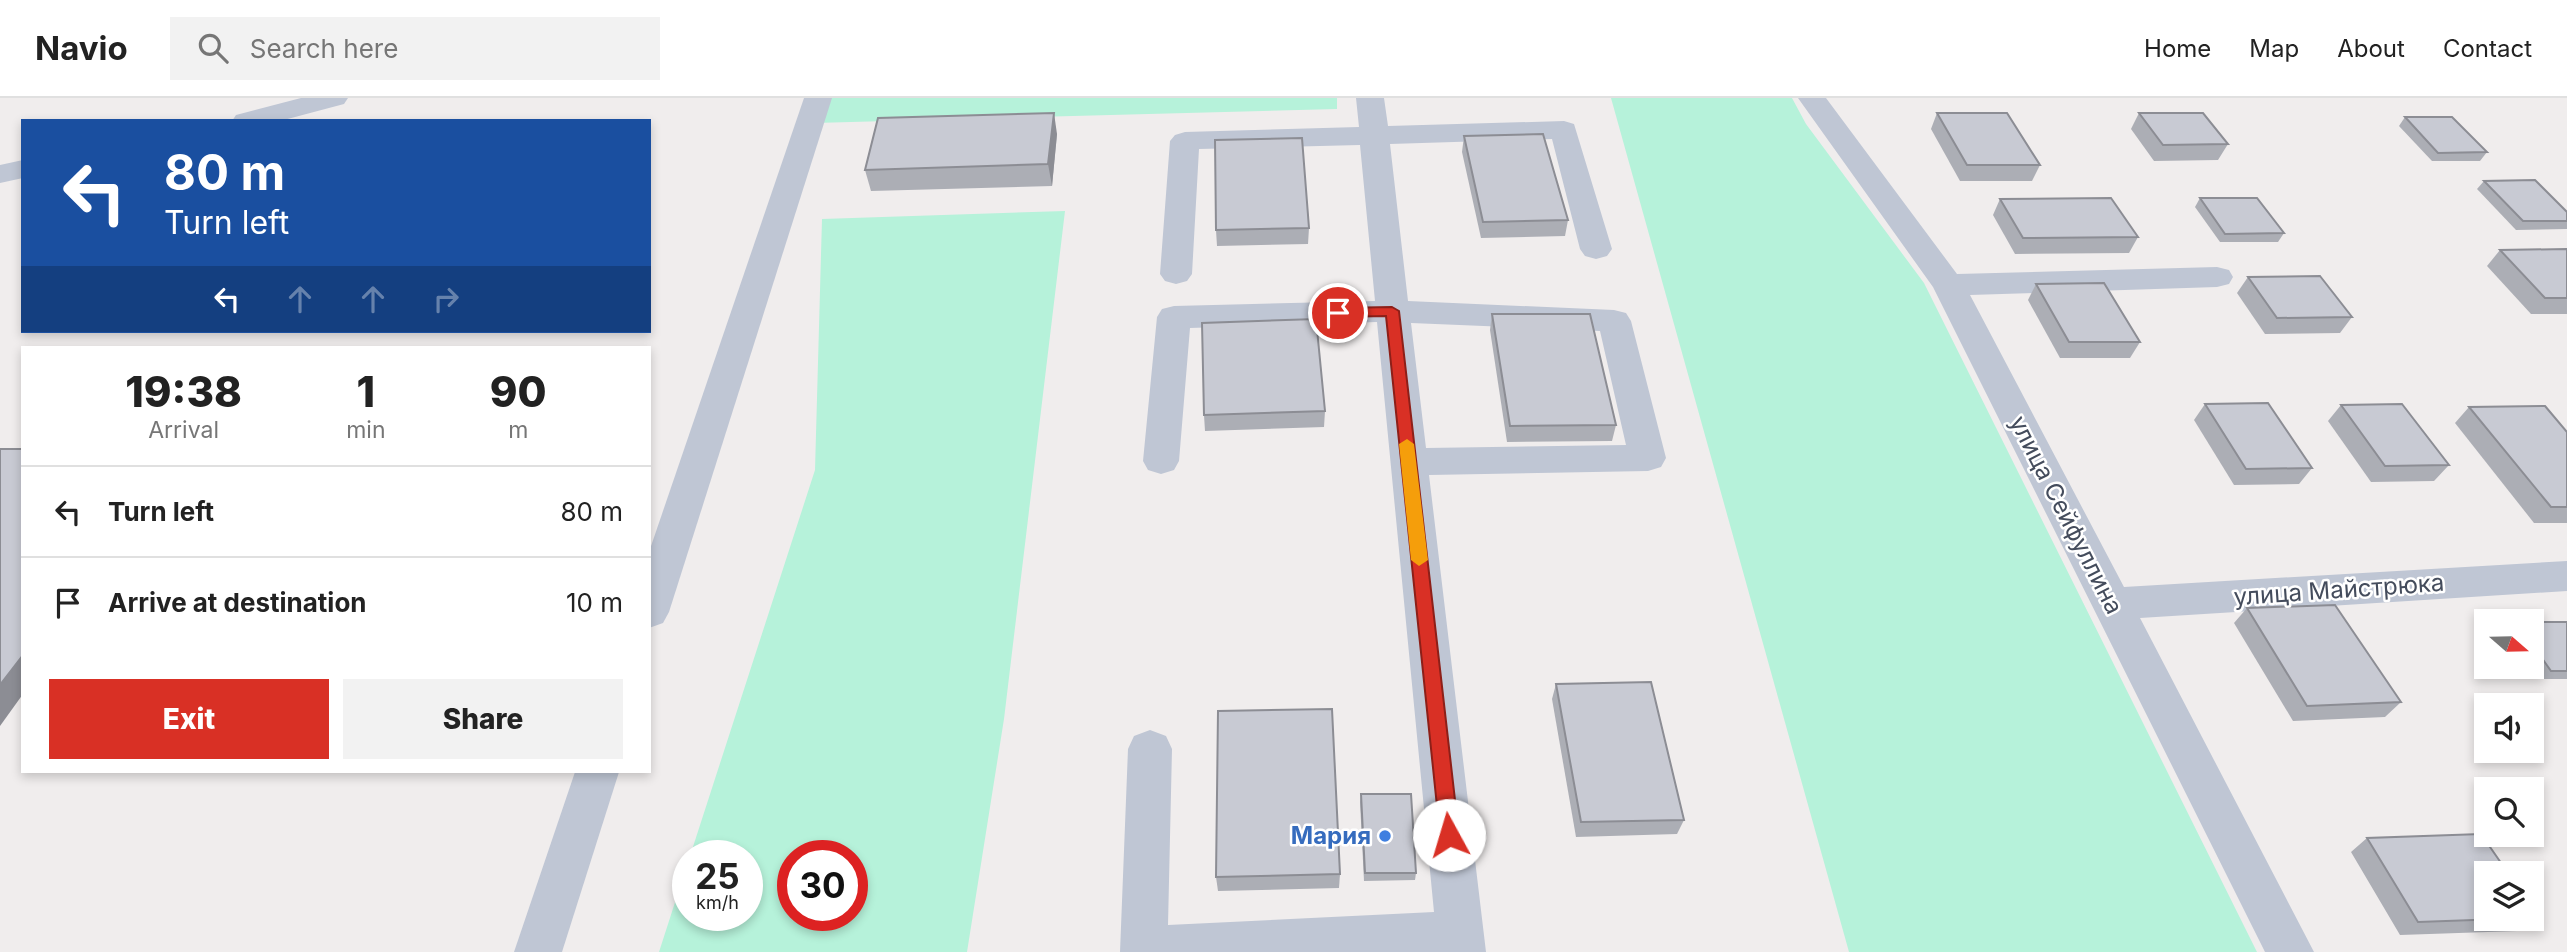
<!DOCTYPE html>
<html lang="en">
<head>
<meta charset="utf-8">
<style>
	body { margin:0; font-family:Inter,sans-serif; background:#f2f2f2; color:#222; height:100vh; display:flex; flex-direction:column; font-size:26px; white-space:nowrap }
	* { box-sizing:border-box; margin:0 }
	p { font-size:23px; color:#767676 }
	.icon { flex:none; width:38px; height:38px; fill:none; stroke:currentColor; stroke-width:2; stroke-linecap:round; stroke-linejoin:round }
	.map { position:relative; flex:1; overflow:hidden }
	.drawer { position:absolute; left:21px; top:248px; width:630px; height:427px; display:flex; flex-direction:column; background:#fff; border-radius:0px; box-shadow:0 4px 10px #0003 }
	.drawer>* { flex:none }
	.guide { position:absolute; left:21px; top:21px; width:630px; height:214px; border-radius:0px; box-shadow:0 4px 10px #0003; background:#1a4fa0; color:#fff; overflow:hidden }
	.needle { width:46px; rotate:110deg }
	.tools { position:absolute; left:2474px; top:511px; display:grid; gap:14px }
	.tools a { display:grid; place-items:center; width:70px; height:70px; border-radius:0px; background:#fff; box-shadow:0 4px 10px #0003; font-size:35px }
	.speed { position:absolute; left:672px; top:742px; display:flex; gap:14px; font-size:35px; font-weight:700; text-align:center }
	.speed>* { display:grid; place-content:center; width:91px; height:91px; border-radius:50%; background:#fff; box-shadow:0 4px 10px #0003; line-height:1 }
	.speed small { font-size:18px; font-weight:400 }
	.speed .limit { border:10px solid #d22; background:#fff; color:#111 }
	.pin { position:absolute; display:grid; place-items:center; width:60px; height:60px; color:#fff; margin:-30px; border:4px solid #fff; border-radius:50%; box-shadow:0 2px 7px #0007 }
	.me { position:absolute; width:77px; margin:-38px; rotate:354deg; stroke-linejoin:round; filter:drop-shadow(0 0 5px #0008) }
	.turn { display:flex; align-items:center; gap:24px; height:147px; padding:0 28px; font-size:32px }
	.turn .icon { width:91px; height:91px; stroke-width:2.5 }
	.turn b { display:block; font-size:49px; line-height:60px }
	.lanes { display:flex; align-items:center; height:66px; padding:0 28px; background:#0003; justify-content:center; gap:35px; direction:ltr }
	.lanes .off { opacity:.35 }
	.eta { display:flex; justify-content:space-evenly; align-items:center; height:119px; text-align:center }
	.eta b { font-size:42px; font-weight:800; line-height:49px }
	.action { display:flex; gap:14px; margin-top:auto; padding:14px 28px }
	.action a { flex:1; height:80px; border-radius:0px; background:#d93025; color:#fff; font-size:28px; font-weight:800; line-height:80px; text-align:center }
	.action a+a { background:#f2f2f2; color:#222 }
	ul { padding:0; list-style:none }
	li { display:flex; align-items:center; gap:21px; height:91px; padding:0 28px; border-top:2px solid #e0e0e0 }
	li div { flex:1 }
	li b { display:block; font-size:26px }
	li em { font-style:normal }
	header { display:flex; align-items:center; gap:42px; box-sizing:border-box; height:98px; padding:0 35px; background:#fff; border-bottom:2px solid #e0e0e0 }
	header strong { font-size:33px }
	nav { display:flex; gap:38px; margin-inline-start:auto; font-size:24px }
	.search { width:490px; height:63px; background:#f2f2f2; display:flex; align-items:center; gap:18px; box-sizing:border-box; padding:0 24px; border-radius:0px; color:#767676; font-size:26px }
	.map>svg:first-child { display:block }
	.green { fill:#b6f2da; fill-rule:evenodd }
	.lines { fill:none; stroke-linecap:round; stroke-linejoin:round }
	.minor { fill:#bfc6d4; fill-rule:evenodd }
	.wall { fill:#acaeb5 }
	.shaded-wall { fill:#8c8d94 }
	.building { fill:#c8cad3; stroke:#8c8d94; stroke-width:2 }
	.route { fill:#d93025; stroke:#8d1f18; stroke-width:2 }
	.slow { fill:#f59e0b }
	.shop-dot { fill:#3f7fe0; stroke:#fff; stroke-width:2.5 }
	.labels { text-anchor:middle; stroke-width:5; stroke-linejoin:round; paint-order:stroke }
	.street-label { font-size:24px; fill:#444c5c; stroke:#fff }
	.shop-label { font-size:24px; font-weight:bold; fill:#366cbe; stroke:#fff; text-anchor:end }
</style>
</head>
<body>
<header>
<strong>Navio</strong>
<div class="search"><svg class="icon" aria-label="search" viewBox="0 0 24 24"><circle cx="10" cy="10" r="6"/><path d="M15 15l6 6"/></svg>Search here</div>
<nav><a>Home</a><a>Map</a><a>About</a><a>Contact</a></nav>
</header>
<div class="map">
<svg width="2567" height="854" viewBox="0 0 2567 854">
	<rect width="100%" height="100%" fill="#f0eded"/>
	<g class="green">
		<polygon points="826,0 1337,0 1337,11 814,25"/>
		<polygon points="1611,0 1792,0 1806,26 1924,185 2257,854 1849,854"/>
		<path d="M1065,113L1004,621L967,854H659L688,764V817H747V758H690L815,372L822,121ZM793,758H852V817H793Z"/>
	</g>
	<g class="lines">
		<g class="minor">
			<polygon points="301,0 348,0 344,6 280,23 232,23 236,17"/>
			<polygon points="804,0 832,0 669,514 663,525 649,530 649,454"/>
			<path d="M1356,0H1384L1388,28L1564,23L1574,26L1612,151L1607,158L1596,161L1585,158L1580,151L1552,41L1390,46L1408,203L1614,212L1626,215L1631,223L1666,360L1661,369L1648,373L1429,377L1486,854H1120L1128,651L1134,638L1150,632L1166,638L1172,651L1168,827L1434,814L1377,224L1190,230L1179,363L1174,372L1161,376L1148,372L1143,363L1157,219L1162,211L1174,208L1375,203L1360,47L1199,51L1192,176L1187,183L1176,186L1165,183L1160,176L1170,43L1175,37L1185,34L1359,29ZM1411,225L1600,233L1626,347L1426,350Z"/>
			<polygon points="1798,0 1826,0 1957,176 2217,169 2229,172 2233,179 2229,186 2217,189 1970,197 2124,489 2567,463 2567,493 2140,520 2314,854 2265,854 1933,189"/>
			<polygon points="23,62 23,80 0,85 0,67"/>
			<polygon points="575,674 619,674 562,854 514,854"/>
		</g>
	</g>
	<g class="wall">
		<polygon points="1937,15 2040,67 2032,83 1960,83 1931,31"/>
		<polygon points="2139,15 2228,46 2218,62 2154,63 2131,31"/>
		<polygon points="2405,19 2487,54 2480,63 2432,63 2399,28"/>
		<polygon points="1057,36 1052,88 871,93 865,72"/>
		<polygon points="1464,38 1568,122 1565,138 1481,140 1462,54"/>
		<polygon points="2484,83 2567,114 2567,131 2516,132 2477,91"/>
		<polygon points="2200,100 2284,135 2278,144 2220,144 2195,109"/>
		<polygon points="2000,101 2138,139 2129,155 2015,156 1993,117"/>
		<polygon points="1309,130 1308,146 1217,148 1216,132"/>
		<polygon points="2567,151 2567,216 2531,216 2487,168 2500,152"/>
		<polygon points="2248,179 2352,219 2340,235 2265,236 2237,195"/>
		<polygon points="2036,186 2140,244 2130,260 2060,260 2028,202"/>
		<polygon points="1492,216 1616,327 1612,343 1507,344 1490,232"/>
		<polygon points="2205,306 2312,370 2299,386 2234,387 2194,322"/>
		<polygon points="2341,307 2449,367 2434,383 2371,384 2328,323"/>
		<polygon points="2469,309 2567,334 2567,425 2534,425 2455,325"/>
		<polygon points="1325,313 1324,329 1205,333 1204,317"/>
		<polygon points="2247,510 2401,604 2385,619 2293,623 2234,525"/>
		<polygon points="2532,524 2567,524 2567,581 2541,581 2532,568"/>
		<polygon points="1556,586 1684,722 1677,736 1576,739 1552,601"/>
		<polygon points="1361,696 1416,775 1415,782 1364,783 1360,704"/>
		<polygon points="2367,740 2487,821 2532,821 2532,812 2537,819 2517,833 2400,837 2351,754"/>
		<polygon points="1340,776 1339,790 1218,793 1216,779"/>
	</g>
	<g class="shaded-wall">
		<polygon points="1054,15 1057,36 1052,88 1048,66"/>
		<polygon points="23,557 23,596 0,628 0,587"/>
	</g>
	<g class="building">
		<polygon points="1054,15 1048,66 865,72 878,20"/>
		<polygon points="1937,15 2007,15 2040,67 1967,67"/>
		<polygon points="2139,15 2203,15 2228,46 2163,47"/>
		<polygon points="2405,19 2452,19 2487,54 2438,55"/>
		<polygon points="1543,36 1568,122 1483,124 1464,38"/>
		<polygon points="1302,40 1309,130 1216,132 1215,42"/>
		<polygon points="2535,82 2567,114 2567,123 2523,123 2484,83"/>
		<polygon points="2111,100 2138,139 2023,140 2000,101"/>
		<polygon points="2200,100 2257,100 2284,135 2225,136"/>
		<polygon points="2567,151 2567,200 2545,200 2500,152"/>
		<polygon points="2320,178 2352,219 2277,220 2248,179"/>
		<polygon points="2104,185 2140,244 2069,244 2036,186"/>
		<polygon points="1492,216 1590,216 1616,327 1510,328"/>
		<polygon points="1316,221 1325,313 1204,317 1202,225"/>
		<polygon points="2268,305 2312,370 2246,371 2205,306"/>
		<polygon points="2402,306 2449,367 2385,368 2341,307"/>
		<polygon points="2545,308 2567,334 2567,409 2551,409 2469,309"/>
		<polygon points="0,351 23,351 23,557 0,587"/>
		<polygon points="2335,507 2401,604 2307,608 2247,510"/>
		<polygon points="2532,524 2567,524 2567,573 2551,573 2532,546"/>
		<polygon points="1651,584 1684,722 1581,724 1556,586"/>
		<polygon points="1332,611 1340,776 1216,779 1218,613"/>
		<polygon points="1361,696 1411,696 1416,775 1365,775"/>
		<polygon points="2481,736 2508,775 2487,775 2487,821 2502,821 2418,824 2367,740"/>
		<polygon points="2532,812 2537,819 2532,820"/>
	</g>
	<polygon class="route" points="1392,209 1399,213 1459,737 1456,743 1449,745 1442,743 1440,737 1386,218 1338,219 1331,215 1338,210"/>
	<polygon class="slow" points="1407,341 1414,346 1428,462 1419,468 1411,462 1399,346"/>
	<circle class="shop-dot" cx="1385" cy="738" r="7"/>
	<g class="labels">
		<g class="street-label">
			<text transform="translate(2066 417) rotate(63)" y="8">улица Сейфуллина</text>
			<text transform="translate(2339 492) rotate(-4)" y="8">улица Майстрюка</text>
		</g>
		<g class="shop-label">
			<text x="1371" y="746">Мария</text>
		</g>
	</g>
</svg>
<div class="tools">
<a><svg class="needle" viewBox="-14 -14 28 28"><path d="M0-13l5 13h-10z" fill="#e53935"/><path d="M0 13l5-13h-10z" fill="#767676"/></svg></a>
<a><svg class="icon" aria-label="sound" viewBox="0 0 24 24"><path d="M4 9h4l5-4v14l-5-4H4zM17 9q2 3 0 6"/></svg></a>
<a><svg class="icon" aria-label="search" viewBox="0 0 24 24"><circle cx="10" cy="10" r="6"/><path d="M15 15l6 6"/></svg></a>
<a><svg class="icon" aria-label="layers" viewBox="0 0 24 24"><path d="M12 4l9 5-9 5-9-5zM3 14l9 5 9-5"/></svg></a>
</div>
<div class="speed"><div>25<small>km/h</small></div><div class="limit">30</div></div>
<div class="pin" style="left:1338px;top:215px;background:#d93025"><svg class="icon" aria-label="arrive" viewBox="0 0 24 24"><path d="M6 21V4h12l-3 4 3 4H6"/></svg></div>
<svg class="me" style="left:1449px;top:737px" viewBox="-20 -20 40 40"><circle r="19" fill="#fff"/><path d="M0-13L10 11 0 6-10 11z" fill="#d93025"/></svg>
<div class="guide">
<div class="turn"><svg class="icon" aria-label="left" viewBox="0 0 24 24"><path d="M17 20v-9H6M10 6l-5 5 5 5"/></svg><div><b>80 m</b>Turn left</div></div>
<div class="lanes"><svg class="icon" aria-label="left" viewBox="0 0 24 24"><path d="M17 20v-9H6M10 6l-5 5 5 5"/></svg><svg class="icon off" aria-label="ahead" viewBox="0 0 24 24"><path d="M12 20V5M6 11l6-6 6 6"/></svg><svg class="icon off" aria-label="ahead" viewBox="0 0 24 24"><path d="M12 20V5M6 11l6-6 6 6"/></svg><svg class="icon off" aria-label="right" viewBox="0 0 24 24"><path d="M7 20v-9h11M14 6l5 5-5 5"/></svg></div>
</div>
<section class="drawer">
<div class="eta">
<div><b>19:38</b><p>Arrival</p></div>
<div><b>1</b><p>min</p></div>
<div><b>90</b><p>m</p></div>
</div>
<ul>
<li><svg class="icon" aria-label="left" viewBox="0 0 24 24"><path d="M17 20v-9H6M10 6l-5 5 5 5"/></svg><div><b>Turn left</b></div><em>80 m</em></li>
<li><svg class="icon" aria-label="arrive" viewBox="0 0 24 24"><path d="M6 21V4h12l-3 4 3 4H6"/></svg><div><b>Arrive at destination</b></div><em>10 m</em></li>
</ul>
<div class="action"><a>Exit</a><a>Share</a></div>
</section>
</div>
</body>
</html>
